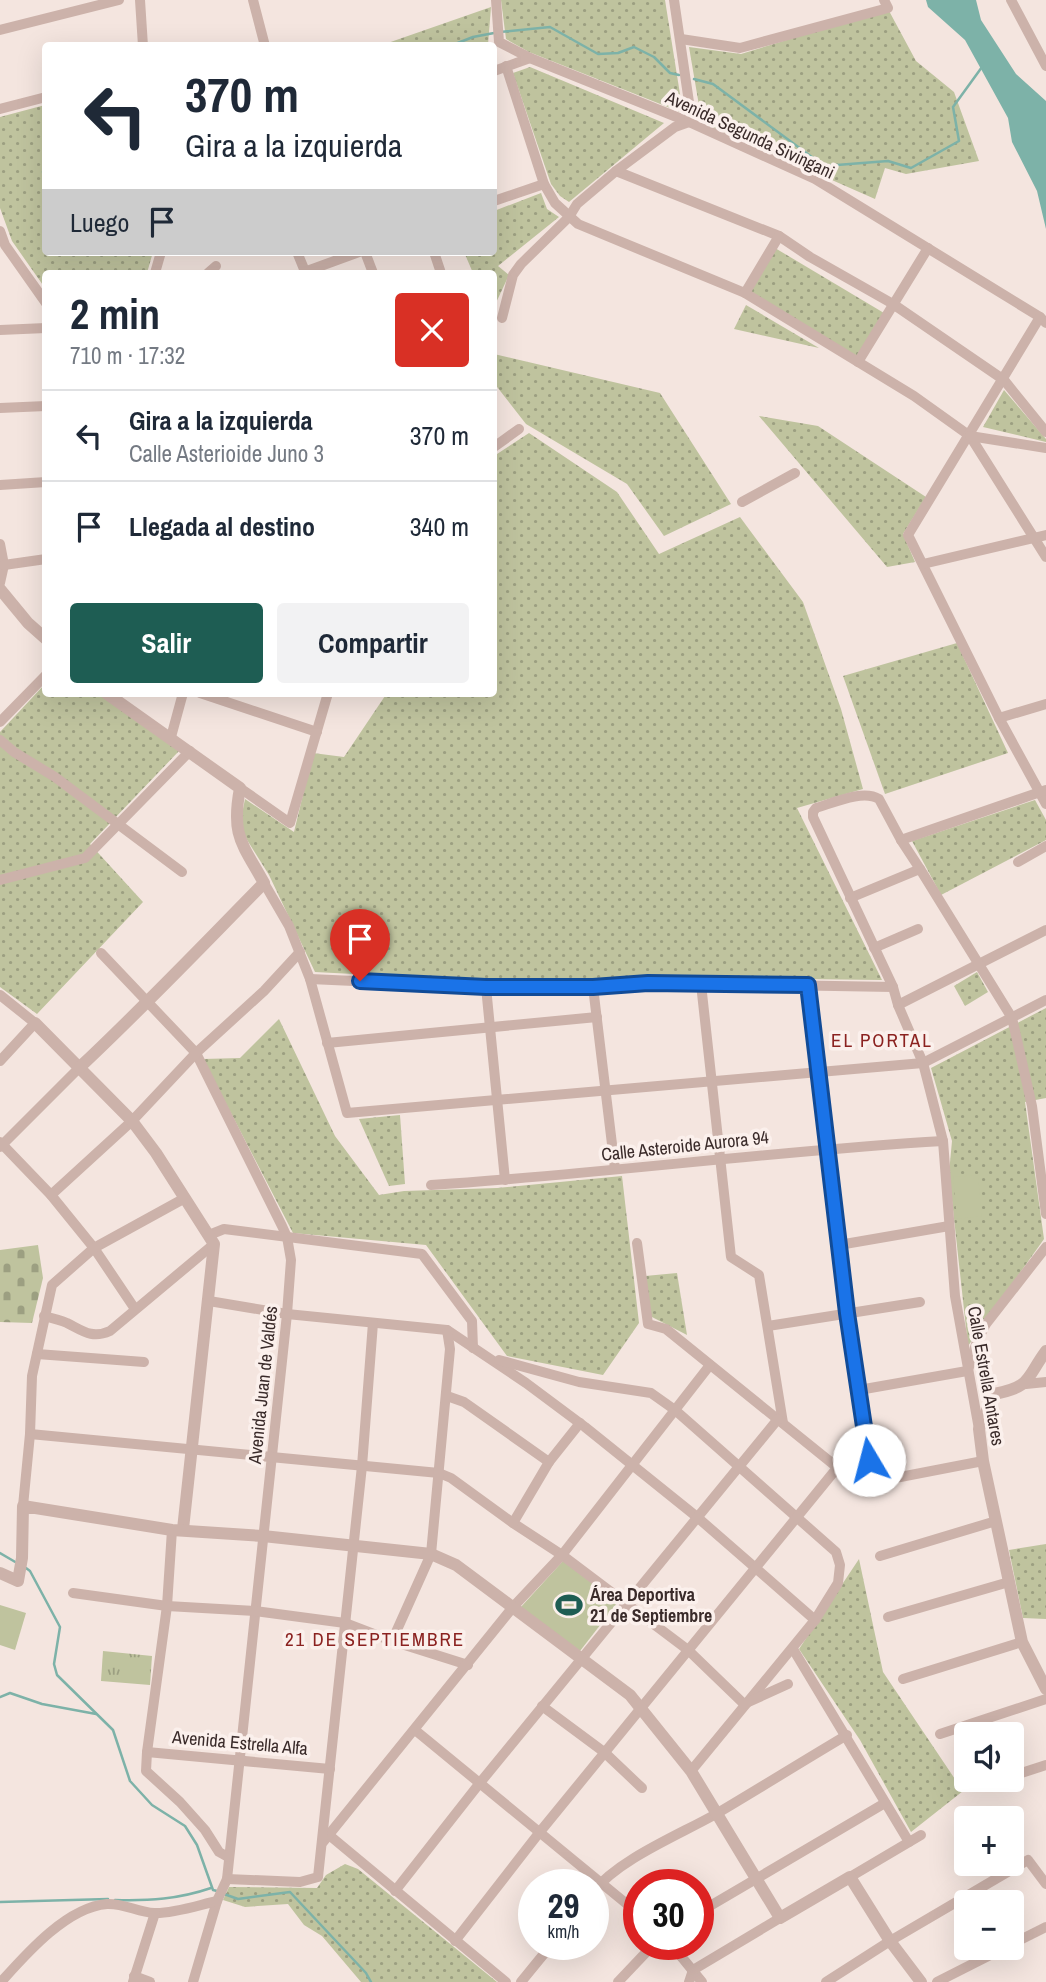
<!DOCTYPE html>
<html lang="es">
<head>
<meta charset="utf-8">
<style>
	body { margin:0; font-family:"Archivo Narrow",sans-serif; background:#f2f2f3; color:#1f2937; height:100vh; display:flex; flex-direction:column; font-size:26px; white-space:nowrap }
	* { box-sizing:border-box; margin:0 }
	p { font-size:23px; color:#747a83 }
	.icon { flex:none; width:38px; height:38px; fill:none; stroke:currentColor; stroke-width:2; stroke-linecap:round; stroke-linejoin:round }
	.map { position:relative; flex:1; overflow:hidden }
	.panel { position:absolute; left:42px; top:270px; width:455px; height:427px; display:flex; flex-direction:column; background:#fff; border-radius:7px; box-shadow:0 7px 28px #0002 }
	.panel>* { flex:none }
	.top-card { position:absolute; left:42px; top:42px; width:455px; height:214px; border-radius:7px; box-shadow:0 7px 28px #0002; background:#fff; color:#1f2937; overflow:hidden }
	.controls { position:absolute; left:954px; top:1722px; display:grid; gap:14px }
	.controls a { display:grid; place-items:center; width:70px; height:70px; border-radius:7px; background:#fff; box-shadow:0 7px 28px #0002; font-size:35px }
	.speed { position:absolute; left:518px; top:1869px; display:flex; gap:14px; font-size:35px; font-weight:700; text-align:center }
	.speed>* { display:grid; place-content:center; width:91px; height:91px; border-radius:50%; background:#fff; box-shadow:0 7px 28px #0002; line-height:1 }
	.speed small { font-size:18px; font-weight:400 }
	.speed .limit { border:10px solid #d22; background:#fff; color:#111 }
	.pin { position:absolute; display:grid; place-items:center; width:60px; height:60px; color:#fff; margin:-72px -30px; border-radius:50% 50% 50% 0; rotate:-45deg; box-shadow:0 0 7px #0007 }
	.pin .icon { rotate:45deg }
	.me { position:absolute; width:77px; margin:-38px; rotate:352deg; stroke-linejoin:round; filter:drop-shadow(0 0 5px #0008) }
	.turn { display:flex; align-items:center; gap:24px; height:147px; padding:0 28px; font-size:32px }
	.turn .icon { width:91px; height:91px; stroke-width:2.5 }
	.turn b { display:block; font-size:49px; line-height:60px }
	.then { display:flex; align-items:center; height:66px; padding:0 28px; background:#0003; gap:14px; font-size:26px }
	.round { display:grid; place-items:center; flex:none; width:74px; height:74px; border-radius:7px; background:#f2f2f3 }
	.headline { display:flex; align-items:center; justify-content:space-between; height:119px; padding:0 28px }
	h1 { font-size:42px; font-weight:700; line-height:52px }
	.cta { display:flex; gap:14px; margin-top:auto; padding:14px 28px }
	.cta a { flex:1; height:80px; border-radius:7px; background:#1e5d53; color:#fff; font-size:28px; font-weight:700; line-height:80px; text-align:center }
	.cta a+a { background:#f2f2f3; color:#1f2937 }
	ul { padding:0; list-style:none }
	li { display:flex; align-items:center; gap:21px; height:91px; padding:0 28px; border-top:2px solid #e0e1e3 }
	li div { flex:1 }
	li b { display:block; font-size:26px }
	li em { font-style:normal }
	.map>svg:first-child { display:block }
	.grass { fill:url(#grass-dots) }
	.cemetery { fill:url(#cemetery-stones) }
	.park { fill:url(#park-tufts) }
	.pitch { fill:#bfc39e }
	.water { fill:#7db2a8 }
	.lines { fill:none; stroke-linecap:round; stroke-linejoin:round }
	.stream { stroke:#7db2a8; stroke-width:2.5 }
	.minor { stroke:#ccb2aa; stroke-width:10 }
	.tertiary { stroke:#ccb2aa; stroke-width:12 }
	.route-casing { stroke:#114b97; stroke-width:18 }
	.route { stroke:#1a73e8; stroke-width:12 }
	.labels { text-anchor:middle; stroke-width:7; stroke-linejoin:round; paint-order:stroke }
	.street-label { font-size:18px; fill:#3a2b2a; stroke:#fbf0ec }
	.poi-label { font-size:18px; font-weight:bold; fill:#3a2b2a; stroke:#fbf0ec; text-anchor:start }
	.neighbourhood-label { font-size:19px; letter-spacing:2px; fill:#8b2220; stroke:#fbf0ec }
</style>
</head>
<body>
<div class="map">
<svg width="1046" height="1982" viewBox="0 0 1046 1982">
	<defs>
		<pattern id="grass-dots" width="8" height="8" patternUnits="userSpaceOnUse" patternTransform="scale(1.75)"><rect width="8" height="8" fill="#bfc39e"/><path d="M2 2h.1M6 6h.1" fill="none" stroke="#9c9f81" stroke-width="1.8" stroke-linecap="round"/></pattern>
		<pattern id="cemetery-stones" width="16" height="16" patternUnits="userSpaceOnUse" patternTransform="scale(1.75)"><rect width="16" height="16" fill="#bfc39e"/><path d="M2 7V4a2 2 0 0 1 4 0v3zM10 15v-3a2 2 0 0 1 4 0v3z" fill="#9c9f81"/></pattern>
		<pattern id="park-tufts" width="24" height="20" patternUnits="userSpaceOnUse" patternTransform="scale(1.75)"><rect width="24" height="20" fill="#bfc39e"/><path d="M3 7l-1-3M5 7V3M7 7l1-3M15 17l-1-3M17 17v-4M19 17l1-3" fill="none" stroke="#9c9f81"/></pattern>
	</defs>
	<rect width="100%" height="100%" fill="#f4e5df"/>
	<g class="grass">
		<polygon points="501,0 665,0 683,113 529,52 506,39"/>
		<polygon points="491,7 488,45 382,45"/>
		<polygon points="888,9 916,61 954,92 979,161 906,174 885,168 875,199 702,123 689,47 741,54"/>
		<polygon points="530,67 664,123 569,202 560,196 551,184 513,73"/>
		<polygon points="45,105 46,252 153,252 147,273 46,273 45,288 12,241 0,208 0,117"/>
		<polygon points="541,193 547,209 559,217 498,266 509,275 494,307 494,273 473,273 464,252 494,252 494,211"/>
		<polygon points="775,248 884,313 858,358 749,293"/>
		<polygon points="746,305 819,348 734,329"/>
		<polygon points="494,354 660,393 731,504 664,536 627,484 526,424 494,383"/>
		<polygon points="1004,390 1046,439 1046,442 983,427"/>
		<polygon points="759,416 818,426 926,497 903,534 915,562 887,567"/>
		<polygon points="529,433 617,492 659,554 740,517 803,602 841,709 863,789 797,808 882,980 649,977 487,981 315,972 269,875 244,835 241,819 245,799 294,832 313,753 344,757 387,693 494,693 494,456"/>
		<polygon points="957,643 1008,753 885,794 843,676"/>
		<polygon points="45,684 46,693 101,693 179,751 90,844 143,902 37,1014 0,987 0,732"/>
		<polygon points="1035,800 1046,820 1046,840 941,895 912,841"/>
		<polygon points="977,972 988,992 965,1006 954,986"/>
		<polygon points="1046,1008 1046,1098 1025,1102 1044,1239 968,1346 949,1173 952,1141 931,1068"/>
		<polygon points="279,1019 335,1136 379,1195 404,1191 497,1188 622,1176 639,1323 603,1375 507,1356 426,1245 293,1233 203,1059 240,1058"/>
		<polygon points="400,1115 405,1184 389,1186 359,1119"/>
		<polygon points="677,1273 687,1335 650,1316 645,1276"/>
		<polygon points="1046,1544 1046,1619 1023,1618 1009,1550"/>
		<polygon points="859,1559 883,1672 963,1791 911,1832 860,1740 799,1649"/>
		<polygon points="345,1864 358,1869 497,1982 361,1982 322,1936 304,1925 288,1904 245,1907 223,1900 229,1887 317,1888 326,1875"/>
	</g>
	<polygon class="cemetery" points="38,1245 43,1278 32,1323 0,1322 0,1250"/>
	<polygon class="park" points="103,1651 152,1656 150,1685 101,1681"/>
	<g class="pitch">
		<polygon points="978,1175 982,1216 957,1219 953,1177"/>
		<polygon points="563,1561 618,1602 580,1651 520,1608"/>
		<polygon points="0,1605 26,1613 15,1650 0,1645"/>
	</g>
	<polygon class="water" points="926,0 976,0 981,20 1016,74 1046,101 1046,229 1037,191 1012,142 1008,118 965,40 928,7"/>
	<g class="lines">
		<g class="stream">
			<polyline points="500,32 550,27 598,54 618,53 634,47 654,57 670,73 679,75"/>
			<polyline points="450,46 473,37 494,33"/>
			<polyline points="694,79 713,84 824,166 888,161 911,168 959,141 953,107 982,67"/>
			<polyline points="43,172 46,171"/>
			<polyline points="0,1553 17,1563"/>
			<polyline points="26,1568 30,1571 60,1627 54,1664 57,1675 113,1730 130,1781 152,1805 185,1826 197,1845 213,1890 217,1891"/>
			<polyline points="0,1697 10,1693 42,1704 96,1714"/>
			<polyline points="224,1894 238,1899 290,1892 366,1973 371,1982"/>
			<path d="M115,1900C149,1901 179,1899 211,1888"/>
			<polyline points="0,1902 108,1899"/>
		</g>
		<g class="minor">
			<polyline points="140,0 143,46"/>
			<polyline points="253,0 265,46"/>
			<polyline points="496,0 499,42 530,58 689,122 815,179 1040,317 1046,323"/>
			<polyline points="1011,0 1046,66"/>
			<polyline points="0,30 119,0"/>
			<polyline points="681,39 740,48 888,8 884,0"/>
			<polyline points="506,66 544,184 555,203 578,224 745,293 914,396 970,436 1046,557"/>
			<polyline points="494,71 530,58"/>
			<polyline points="0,109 46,97"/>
			<polyline points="616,171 779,236 810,257 893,304 1004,380 1046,432"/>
			<polyline points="494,201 544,184"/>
			<polyline points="0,231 5,245 46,303"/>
			<polyline points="297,252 304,269 309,273"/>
			<polyline points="365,252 373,273"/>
			<polyline points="434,252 441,273"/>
			<polyline points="307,271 359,252"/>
			<polyline points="155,273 161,252"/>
			<polyline points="208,273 216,266"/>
			<polyline points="745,293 779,236"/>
			<polyline points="1040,317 908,535 999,718 1046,804"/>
			<polyline points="502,318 513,275 521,264 569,217 577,204 616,171 675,127 689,122 690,109 674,0"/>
			<polyline points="0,330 46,328"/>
			<polyline points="858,362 928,248"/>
			<polyline points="0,408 46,406"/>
			<polyline points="970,436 1046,448"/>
			<polyline points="494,447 519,429"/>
			<polyline points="0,485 46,482"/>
			<polyline points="742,502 795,473"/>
			<polyline points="0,544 4,565 0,583"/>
			<polyline points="923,564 1046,535"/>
			<polyline points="4,565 46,559"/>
			<polyline points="200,693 317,732"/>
			<polyline points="999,718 1046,704"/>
			<polyline points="0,722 46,675"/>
			<polyline points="171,737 183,693"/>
			<polyline points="0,740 14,752 55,777 182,872"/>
			<polyline points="240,788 290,823 328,693"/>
			<polyline points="901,840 1046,790"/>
			<polyline points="1018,862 1046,846"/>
			<polyline points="0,880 85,858 190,751"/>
			<polyline points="264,883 289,926 310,979 347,1113 923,1063 1046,1000"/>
			<polyline points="850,898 920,869"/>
			<polyline points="874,948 918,929"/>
			<polyline points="101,953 196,1053 282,1226 287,1237 291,1260 287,1314 227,1879 217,1901 193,1982"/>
			<polyline points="310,979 486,987 593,987 648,983 893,987"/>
			<polyline points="701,984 731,1257 759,1275 783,1423"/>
			<polyline points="808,985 847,1313 872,1483"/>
			<polyline points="486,987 505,1180"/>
			<polyline points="593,987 615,1169"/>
			<polyline points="0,995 35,1023 0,1061"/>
			<polyline points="898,1005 1046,930"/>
			<polyline points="327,1043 597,1017"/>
			<polyline points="0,1142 51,1195 94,1248 135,1309"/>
			<polyline points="0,1147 80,1067"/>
			<path d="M431,1185C602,1174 772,1151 943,1141"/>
			<polyline points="51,1195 132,1121 196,1053 264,991 300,952"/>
			<polyline points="209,1235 224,1229 422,1254 472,1321 473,1348"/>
			<polyline points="637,1243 648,1324 666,1329 859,1485 983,1461"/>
			<polyline points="839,1245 949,1226"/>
			<polyline points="209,1301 287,1314 447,1330 526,1383 585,1427 697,1517 815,1620"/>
			<path d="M44,1316C52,1318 60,1320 67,1323C83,1331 92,1339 110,1331L214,1244"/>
			<polyline points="768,1326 920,1302"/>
			<polyline points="37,1354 144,1362"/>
			<polyline points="499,1360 579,1382 651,1393 675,1410 836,1552 840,1565 838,1583 815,1620 691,1771"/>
			<polyline points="969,1367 977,1341 986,1324 1046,1247"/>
			<polyline points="1026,1384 1046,1382"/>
			<polyline points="859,1390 967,1371"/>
			<polyline points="447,1396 464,1402 549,1462"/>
			<path d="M979,1429L955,1296L943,1141L923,1063L898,1005L893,987L813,817V812L816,808C833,803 863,789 879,799L901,840L920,869L1012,1018L1032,1106L1046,1214"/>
			<polyline points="30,1434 439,1473 451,1478 513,1523 562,1555 688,1650 744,1704 788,1684"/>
			<polyline points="23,1506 30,1434 32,1376 52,1285 94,1248 185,1198"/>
			<polyline points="513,1523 549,1462 580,1423"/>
			<polyline points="172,1530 167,1606 147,1752 146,1771 180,1802 205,1830 219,1852 228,1857"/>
			<polyline points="880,1556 996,1521"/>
			<polyline points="73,1593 167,1606 255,1611 345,1623 392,1641 468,1665"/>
			<polyline points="888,1617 1009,1582"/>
			<polyline points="392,1641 431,1554 450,1349 447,1330"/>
			<polyline points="793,1649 909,1842"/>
			<polyline points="903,1679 1022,1642"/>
			<polyline points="542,1706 604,1752 642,1788"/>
			<polyline points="415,1730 639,1914"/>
			<polyline points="940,1734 1046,1699"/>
			<polyline points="147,1752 330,1769"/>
			<polyline points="1012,1776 1046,1765"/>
			<polyline points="982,1785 999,1780"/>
			<polyline points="329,1835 506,1982"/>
			<polyline points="323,1842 513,1607 562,1555 710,1365"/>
			<polyline points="850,1877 921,1835"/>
			<polyline points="227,1879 300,1882 318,1877 362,1466 373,1323"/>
			<polyline points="395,1891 479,1784 778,1419"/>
			<path d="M593,1892C619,1859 679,1835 716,1814C760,1788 803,1761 847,1735"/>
			<polyline points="698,1913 885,1803"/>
			<polyline points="455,1941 539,1833 837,1468"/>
			<polyline points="671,1944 702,1982"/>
			<polyline points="1012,1944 1046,1927"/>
			<polyline points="134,1976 150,1982"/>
			<path d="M1,1982C26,1954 67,1907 107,1904C123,1903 138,1912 154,1913C172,1914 199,1905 217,1901"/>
			<polyline points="133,1982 155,1913"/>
			<polyline points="521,1982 552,1944"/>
			<polyline points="618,1982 654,1944"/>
			<polyline points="689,1982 693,1970 780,1918"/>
			<polyline points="826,1982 890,1941 1028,1860 1046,1884"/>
			<polyline points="937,1982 1004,1948"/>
		</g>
		<g class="tertiary">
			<polyline points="0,589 28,623 46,639"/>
			<polyline points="35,1023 132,1121 156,1153 214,1244 183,1529"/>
			<path d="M80,1067C143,1008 203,945 264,883C242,843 231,836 240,788L106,693"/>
			<path d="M1046,1351C1026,1378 1032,1387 994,1394L979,1429L983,1461L1022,1642L1046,1689"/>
			<polyline points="0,1573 18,1581 22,1558 23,1506 172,1530 263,1536 431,1554 456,1565 630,1695 691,1771 780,1918 850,1877 890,1941 921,1982"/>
		</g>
	</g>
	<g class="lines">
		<defs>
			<polyline id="route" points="360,981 486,987 593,987 648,983 808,985 847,1313 869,1460"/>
		</defs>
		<use href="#route" class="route-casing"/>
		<use href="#route" class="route"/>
	</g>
	<defs>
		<symbol id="stadium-bare" viewBox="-9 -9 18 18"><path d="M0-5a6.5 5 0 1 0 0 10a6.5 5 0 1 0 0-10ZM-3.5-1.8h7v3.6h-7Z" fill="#1e5d53" stroke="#fbf0ec" stroke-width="2.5" paint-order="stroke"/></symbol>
	</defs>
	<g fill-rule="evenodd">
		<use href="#stadium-bare" x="550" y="1586" width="38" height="38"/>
	</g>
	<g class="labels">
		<g class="street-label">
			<text transform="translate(750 135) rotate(25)" y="6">Avenida Segunda Sivingani</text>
			<text transform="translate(685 1146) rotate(-6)" y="6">Calle Asteroide Aurora 94</text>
			<text transform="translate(986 1376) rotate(80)" y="6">Calle Estrella Antares</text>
			<text transform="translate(263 1385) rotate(-84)" y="6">Avenida Juan de Valdés</text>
			<text transform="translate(240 1743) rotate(5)" y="6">Avenida Estrella Alfa</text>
		</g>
		<g class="poi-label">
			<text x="590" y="1601">Área Deportiva<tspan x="590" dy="21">21 de Septiembre</tspan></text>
		</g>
		<g class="neighbourhood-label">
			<text x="882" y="1047">EL PORTAL</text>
			<text x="375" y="1646">21 DE SEPTIEMBRE</text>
		</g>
	</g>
</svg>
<div class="controls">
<a><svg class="icon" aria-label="sound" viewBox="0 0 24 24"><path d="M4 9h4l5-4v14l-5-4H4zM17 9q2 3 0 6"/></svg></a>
<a>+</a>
<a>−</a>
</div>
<div class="speed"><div>29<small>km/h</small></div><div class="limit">30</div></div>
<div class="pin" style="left:360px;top:981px;background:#d93025"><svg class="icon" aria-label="arrive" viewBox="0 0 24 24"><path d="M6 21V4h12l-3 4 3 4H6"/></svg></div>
<svg class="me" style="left:869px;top:1460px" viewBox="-20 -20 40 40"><circle r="19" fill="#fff"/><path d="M0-13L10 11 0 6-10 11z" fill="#1a73e8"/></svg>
<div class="top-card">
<div class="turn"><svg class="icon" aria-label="left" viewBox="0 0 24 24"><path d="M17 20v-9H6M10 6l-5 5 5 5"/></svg><div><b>370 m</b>Gira a la izquierda</div></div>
<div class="then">Luego<svg class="icon" aria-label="arrive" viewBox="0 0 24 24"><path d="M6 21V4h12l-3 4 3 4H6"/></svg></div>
</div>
<section class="panel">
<div class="headline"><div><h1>2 min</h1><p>710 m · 17:32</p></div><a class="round" style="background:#d93025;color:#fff"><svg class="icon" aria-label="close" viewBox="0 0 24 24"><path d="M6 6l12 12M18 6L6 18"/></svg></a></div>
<ul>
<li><svg class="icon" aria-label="left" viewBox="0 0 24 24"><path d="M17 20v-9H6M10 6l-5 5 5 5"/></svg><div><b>Gira a la izquierda</b><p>Calle Asterioide Juno 3</p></div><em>370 m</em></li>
<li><svg class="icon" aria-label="arrive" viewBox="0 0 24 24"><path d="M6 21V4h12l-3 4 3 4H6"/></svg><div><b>Llegada al destino</b></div><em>340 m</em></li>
</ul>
<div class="cta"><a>Salir</a><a>Compartir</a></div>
</section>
</div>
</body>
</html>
